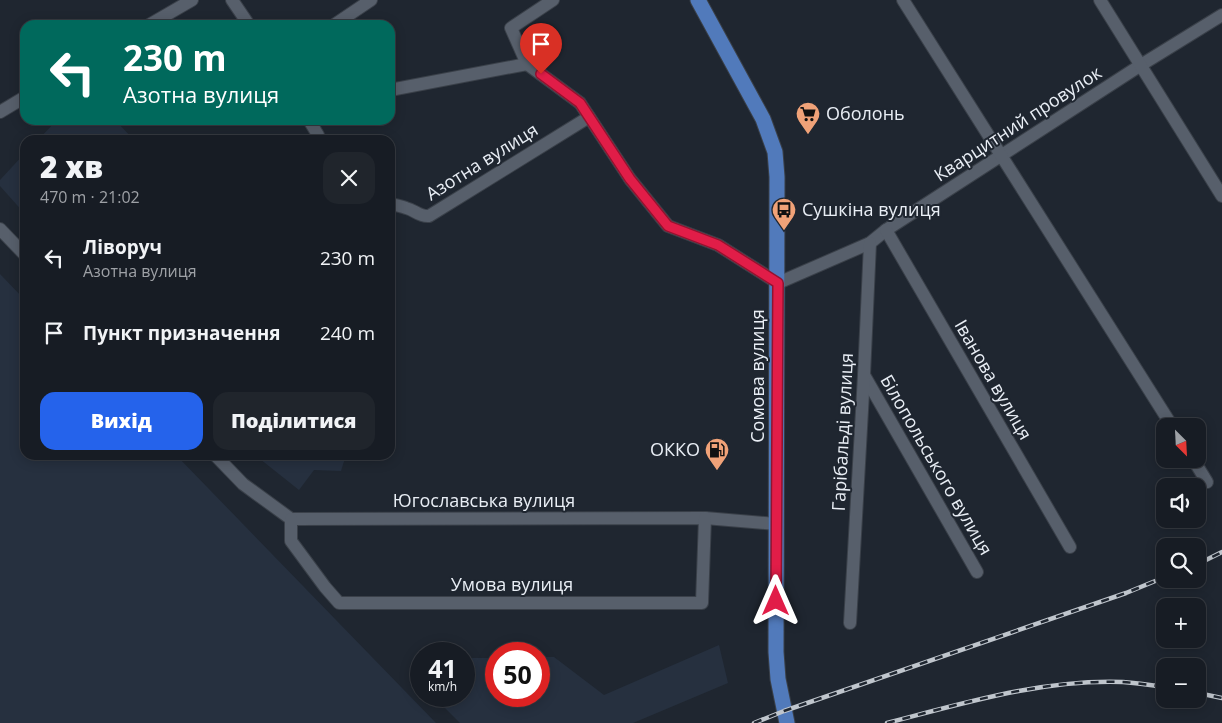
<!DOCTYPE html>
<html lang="uk">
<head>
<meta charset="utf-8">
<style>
	body { margin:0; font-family:"Open Sans",sans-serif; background:#20252c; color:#f1f3f6; height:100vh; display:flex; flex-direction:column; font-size:19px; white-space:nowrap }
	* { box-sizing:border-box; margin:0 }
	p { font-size:16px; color:#9ea1a6 }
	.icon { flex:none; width:28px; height:28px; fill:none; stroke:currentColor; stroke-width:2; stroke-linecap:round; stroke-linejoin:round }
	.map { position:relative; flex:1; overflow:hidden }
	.sheet { position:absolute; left:20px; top:135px; width:375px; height:325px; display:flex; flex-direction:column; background:#171c24; border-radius:15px; box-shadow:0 2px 12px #0003,0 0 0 1px #363a41 }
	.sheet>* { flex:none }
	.banner { position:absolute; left:20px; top:20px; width:375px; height:105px; border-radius:15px; box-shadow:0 2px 12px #0003,0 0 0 1px #363a41; background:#00695c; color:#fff; overflow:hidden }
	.needle { width:32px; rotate:156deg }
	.buttons { position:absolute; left:1156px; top:418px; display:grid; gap:10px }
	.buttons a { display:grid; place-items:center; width:50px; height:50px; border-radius:10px; background:#171c24; box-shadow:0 2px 12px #0003,0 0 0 1px #363a41; font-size:25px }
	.speed { position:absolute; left:410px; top:642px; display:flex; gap:10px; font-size:25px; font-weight:700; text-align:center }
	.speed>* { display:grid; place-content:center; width:65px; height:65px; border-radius:50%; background:#171c24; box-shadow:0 2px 12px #0003,0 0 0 1px #363a41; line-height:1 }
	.speed small { font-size:12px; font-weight:400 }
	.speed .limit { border:8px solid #d22; background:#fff; color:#111 }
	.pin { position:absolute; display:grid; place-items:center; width:42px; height:42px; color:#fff; margin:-51px -21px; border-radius:50% 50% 50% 0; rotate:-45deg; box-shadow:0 0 5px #0007 }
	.pin .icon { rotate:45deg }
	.me { position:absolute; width:55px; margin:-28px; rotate:0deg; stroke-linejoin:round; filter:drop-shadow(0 0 4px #0008) }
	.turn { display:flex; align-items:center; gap:18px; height:105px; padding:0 20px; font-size:22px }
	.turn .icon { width:65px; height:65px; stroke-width:2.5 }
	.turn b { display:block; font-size:35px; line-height:42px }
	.round { display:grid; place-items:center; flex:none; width:52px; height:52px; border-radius:15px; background:#20252c }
	.summary { display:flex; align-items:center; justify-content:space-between; height:85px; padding:0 20px }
	h1 { font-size:30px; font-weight:800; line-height:38px }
	.button { display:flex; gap:10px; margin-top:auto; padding:10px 20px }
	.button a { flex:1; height:58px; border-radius:15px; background:#2563eb; color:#fff; font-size:20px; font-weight:800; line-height:58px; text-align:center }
	.button a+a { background:#20252c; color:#f1f3f6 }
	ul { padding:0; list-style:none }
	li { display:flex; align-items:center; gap:15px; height:75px; padding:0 20px }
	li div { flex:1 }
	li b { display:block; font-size:19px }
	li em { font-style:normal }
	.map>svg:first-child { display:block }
	.built { fill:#26303f }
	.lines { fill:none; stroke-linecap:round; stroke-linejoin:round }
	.minor-casing { stroke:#3a4049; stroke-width:14 }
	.major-casing { stroke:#3a4049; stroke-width:17 }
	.minor { stroke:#575f6b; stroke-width:12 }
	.major { stroke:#517abb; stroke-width:15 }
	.rail-casing { stroke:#bfc5cc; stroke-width:4.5 }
	.rail { stroke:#1f2630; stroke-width:2.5; stroke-dasharray:8; stroke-linecap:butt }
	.route-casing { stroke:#92132f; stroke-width:12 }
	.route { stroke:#e11d48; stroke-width:9 }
	.labels { text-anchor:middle; stroke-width:4; stroke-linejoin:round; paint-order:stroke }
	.poi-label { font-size:18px; fill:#e9eef5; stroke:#1f2630; text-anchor:start }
	.street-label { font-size:18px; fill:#e9eef5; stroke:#1f2630 }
</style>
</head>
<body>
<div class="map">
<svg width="1222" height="723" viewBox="0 0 1222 723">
	<rect width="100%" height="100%" fill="#1f2630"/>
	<g class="built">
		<polygon points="57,120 115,120 134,140 38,140"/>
		<polygon points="25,153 25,214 0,186 0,180"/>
		<polygon points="0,274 25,300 25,455 176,455 436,723 0,723"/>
		<polygon points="255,455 346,455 341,471 314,470 299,490"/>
		<polygon points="719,645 728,683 633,723 460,723 433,696 464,696 464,658 496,658 496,696 539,696 539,657 554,657 604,695"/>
	</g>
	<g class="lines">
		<defs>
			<g id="minor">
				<polyline points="232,0 249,25"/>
				<polyline points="553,0 511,28 527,64 580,103 630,179 668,226 718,245 778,283 870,243 886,230 1141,65 1222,15"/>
				<polyline points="903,0 1172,426"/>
				<polyline points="1100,0 1222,196"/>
				<polyline points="149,25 192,0"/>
				<polyline points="334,25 371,0"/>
				<polyline points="390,90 527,64"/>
				<polyline points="0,112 25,97"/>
				<polyline points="309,120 318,135 318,140"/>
				<path d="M390,204C395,205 401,206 406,208C415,210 419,217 429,216L589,117"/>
				<polyline points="0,229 25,255"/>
				<polyline points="886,230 1070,547"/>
				<polyline points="864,375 977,572"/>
				<polyline points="215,455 243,484 291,519 705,518 776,524"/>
				<polyline points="1193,459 1207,482"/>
				<polyline points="291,519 291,541 325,587 339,603 702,603 705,518"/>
				<polyline points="850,623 864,375 870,243"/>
			</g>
			<polyline id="major" points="698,0 763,119 775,152 777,177 776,652 778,679 787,723"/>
		</defs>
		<use href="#minor" class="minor-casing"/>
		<use href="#major" class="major-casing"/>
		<use href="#minor" class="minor"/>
		<use href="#major" class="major"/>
		<defs>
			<g id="rail">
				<polyline points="1198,564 1222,552"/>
				<polyline points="1198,693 1222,698"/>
				<polyline points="754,723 784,711 1126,593 1165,577"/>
				<path d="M887,723C964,703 1043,679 1123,682C1137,683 1151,685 1165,687"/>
			</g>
		</defs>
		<use href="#rail" class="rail-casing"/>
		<use href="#rail" class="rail"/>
	</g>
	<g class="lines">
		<defs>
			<polyline id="route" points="541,74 580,103 630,179 668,226 718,245 778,283 776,601"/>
		</defs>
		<use href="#route" class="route-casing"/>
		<use href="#route" class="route"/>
	</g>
	<defs>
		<symbol id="supermarket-pin" viewBox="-11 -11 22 30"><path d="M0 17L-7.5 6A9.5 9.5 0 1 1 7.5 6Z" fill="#f0a278" stroke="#1f2630"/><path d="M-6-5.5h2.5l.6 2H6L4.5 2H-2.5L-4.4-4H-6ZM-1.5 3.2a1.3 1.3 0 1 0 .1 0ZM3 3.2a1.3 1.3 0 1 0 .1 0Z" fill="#111"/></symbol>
		<symbol id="bus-pin" viewBox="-11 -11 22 30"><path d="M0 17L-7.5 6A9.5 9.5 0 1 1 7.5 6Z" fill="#f0a278" stroke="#1f2630"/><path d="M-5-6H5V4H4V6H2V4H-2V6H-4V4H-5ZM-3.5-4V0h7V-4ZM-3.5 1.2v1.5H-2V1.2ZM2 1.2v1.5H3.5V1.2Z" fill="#111"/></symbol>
		<symbol id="fuel-pin" viewBox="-11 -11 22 30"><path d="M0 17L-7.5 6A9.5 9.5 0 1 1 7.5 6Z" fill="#f0a278" stroke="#1f2630"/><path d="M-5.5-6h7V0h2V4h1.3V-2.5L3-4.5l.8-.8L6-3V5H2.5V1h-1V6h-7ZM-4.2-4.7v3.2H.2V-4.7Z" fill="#111"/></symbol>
	</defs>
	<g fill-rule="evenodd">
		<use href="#supermarket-pin" x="794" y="100" width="28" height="38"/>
		<use href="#bus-pin" x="770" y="196" width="28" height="38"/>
		<use href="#fuel-pin" x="703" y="436" width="28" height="38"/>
	</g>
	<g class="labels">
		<g class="poi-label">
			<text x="826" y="120">Оболонь</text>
			<text x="802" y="216">Сушкіна вулиця</text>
			<text x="700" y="456" text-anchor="end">ОККО</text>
		</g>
		<g class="street-label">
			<text transform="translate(1018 124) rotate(-33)" y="6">Кварцитний провулок</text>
			<text transform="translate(482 162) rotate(-32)" y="6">Азотна вулиця</text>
			<text transform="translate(758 376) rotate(-90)" y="6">Сомова вулиця</text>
			<text transform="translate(993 380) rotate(60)" y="6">Іванова вулиця</text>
			<text transform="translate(843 432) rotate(-87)" y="6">Гарібальді вулиця</text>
			<text transform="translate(936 465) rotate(60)" y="6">Білопольського вулиця</text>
			<text x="484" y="507">Югославська вулиця</text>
			<text x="512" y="591">Умова вулиця</text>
		</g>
	</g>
</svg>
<div class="buttons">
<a><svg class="needle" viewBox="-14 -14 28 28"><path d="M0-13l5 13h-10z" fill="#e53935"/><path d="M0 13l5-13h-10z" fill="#9ea1a6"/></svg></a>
<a><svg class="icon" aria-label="sound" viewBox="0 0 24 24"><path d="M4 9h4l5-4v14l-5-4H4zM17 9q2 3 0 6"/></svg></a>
<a><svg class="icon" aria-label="search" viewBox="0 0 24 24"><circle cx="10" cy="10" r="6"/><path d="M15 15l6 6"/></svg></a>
<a>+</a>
<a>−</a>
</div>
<div class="speed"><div>41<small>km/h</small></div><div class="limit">50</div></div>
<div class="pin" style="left:541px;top:74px;background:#d93025"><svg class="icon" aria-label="arrive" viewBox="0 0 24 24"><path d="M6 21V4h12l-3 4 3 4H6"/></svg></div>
<svg class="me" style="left:776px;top:601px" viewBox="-20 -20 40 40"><path d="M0-17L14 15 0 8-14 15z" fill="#e11d48" stroke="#fff" stroke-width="4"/></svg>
<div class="banner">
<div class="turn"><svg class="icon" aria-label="left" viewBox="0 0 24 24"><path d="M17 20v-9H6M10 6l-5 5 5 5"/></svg><div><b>230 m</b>Азотна вулиця</div></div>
</div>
<section class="sheet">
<div class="summary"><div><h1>2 хв</h1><p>470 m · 21:02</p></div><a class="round"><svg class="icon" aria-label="close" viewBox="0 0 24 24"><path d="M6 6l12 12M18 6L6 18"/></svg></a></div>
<ul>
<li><svg class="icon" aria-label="left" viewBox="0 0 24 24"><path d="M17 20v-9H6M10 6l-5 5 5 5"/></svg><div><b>Ліворуч</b><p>Азотна вулиця</p></div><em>230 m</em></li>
<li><svg class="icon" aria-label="arrive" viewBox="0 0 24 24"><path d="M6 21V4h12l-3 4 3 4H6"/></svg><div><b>Пункт призначення</b></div><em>240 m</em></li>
</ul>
<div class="button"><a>Вихід</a><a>Поділитися</a></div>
</section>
</div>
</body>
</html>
